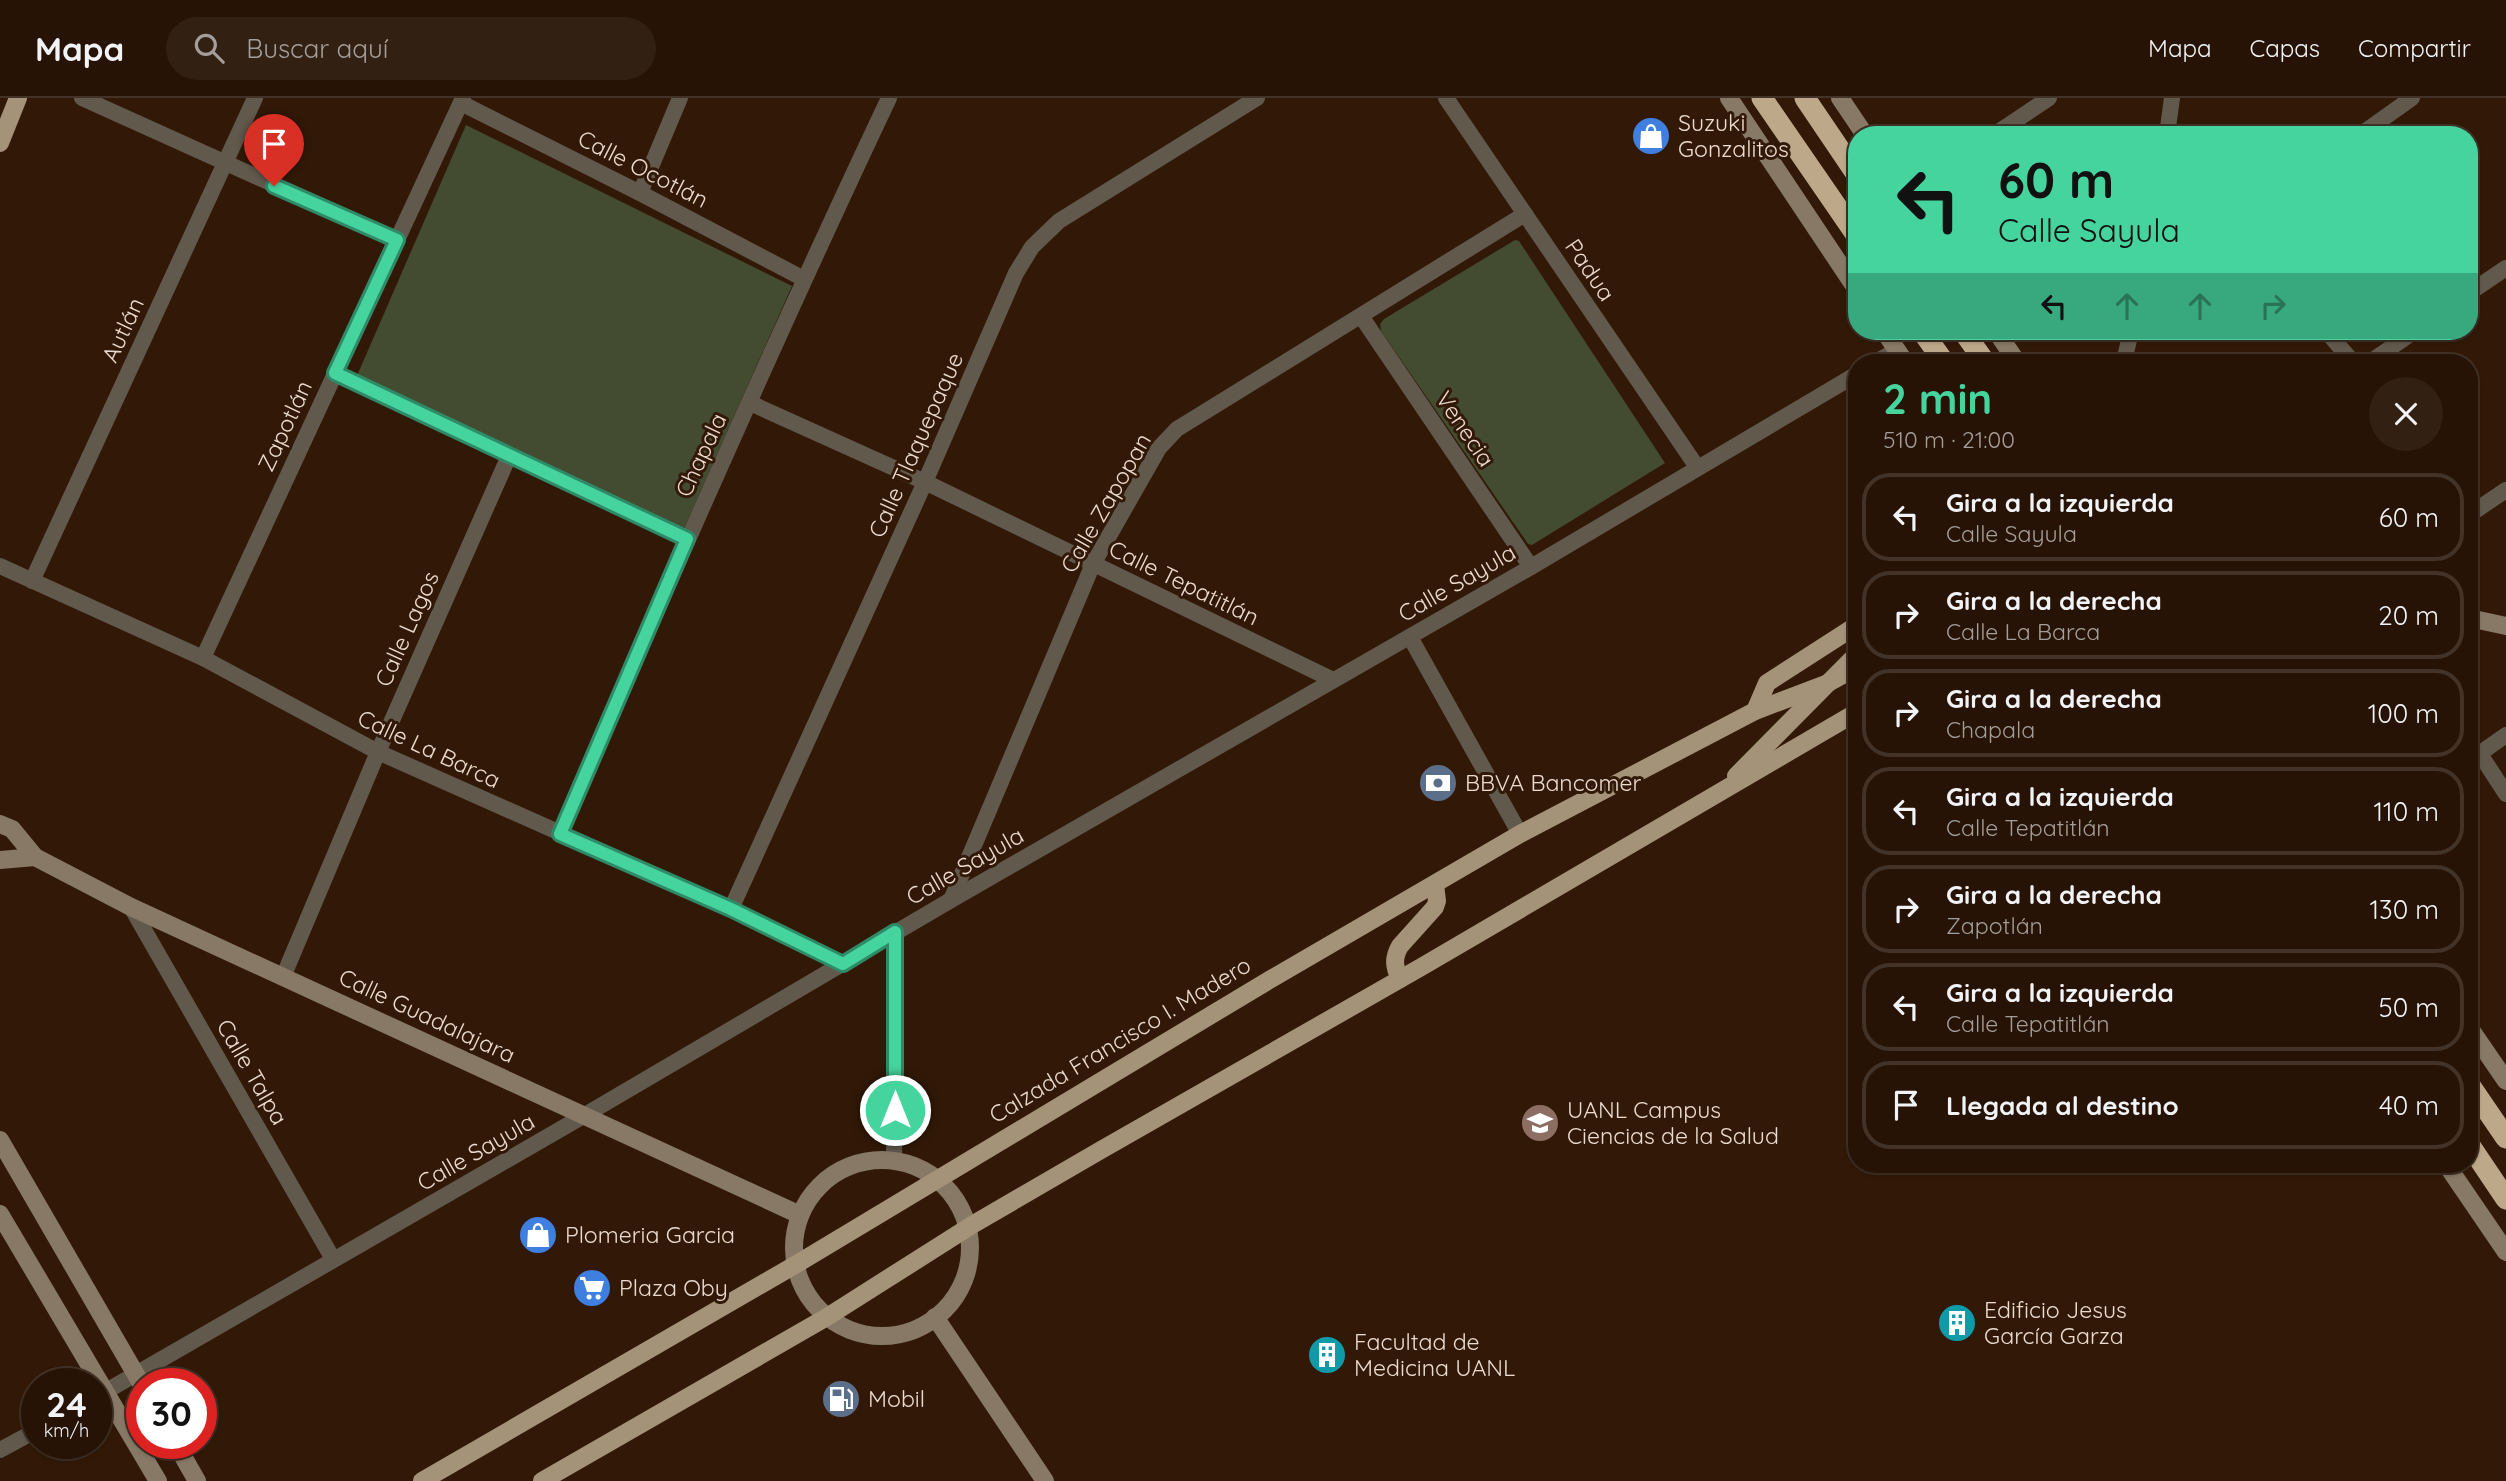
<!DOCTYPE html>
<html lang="es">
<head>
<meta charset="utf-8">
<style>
	body { margin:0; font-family:Quicksand,sans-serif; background:#322013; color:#f1f3f6; height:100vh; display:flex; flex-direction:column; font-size:26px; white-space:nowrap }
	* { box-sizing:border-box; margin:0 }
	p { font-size:23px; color:#a49e9a }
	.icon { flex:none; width:38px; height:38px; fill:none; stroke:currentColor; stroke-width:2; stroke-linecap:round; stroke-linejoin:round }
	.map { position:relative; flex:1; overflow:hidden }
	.side { position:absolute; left:1848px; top:256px; width:630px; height:819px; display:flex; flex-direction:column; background:#261305; border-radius:28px; box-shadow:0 2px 5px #0004,0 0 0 2px #423227 }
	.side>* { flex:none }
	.top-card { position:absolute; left:1848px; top:28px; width:630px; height:214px; border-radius:28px; box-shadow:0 2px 5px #0004,0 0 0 2px #423227; background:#46d49e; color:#111; overflow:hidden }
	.speed { position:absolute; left:21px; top:1270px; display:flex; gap:14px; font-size:35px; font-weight:700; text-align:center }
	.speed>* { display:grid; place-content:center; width:91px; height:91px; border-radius:50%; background:#261305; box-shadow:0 2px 5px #0004,0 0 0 2px #423227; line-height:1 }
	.speed small { font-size:18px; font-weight:400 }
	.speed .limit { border:10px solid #d22; background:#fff; color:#111 }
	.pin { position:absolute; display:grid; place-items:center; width:60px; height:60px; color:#fff; margin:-72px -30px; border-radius:50% 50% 50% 0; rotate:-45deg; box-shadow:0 0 7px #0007 }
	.pin .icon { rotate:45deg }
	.me { position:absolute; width:77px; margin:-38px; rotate:0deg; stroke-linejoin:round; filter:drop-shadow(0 0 5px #0008) }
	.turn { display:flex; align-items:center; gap:24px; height:147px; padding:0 35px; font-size:32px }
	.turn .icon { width:91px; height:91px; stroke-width:2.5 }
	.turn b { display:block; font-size:49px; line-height:60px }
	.lanes { display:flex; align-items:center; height:66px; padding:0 35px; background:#0003; justify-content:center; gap:35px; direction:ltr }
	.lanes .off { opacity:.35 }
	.round { display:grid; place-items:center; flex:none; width:74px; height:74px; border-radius:37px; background:#322013 }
	.head { display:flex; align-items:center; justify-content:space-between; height:119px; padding:0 35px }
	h1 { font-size:42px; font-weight:700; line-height:52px; color:#46d49e }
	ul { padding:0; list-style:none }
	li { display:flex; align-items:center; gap:21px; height:88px; margin:0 14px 10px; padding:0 21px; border:4px solid #423227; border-radius:28px }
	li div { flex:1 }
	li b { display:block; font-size:26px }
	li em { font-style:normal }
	header { display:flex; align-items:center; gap:42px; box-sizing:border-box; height:98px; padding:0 35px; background:#261305; border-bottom:2px solid #423227 }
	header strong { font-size:33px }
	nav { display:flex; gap:38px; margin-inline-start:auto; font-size:24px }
	.search { width:490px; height:63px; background:#322013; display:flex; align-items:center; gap:18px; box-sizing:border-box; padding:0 24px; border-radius:38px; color:#a49e9a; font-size:26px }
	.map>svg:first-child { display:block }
	.green { fill:#434b30 }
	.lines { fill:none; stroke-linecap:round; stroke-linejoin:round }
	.street { stroke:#62594d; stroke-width:16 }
	.secondary { stroke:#877966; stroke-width:18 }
	.primary { stroke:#a49279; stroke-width:18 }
	.highway { stroke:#bea88a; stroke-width:21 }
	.route-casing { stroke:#2e8a67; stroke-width:18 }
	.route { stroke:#46d49e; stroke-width:12 }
	.labels { text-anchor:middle; stroke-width:6; stroke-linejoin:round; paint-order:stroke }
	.poi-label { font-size:23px; fill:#ebdacf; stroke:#321907; text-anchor:start }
	.street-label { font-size:23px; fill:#ebdacf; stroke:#321907 }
</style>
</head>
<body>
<header>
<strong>Mapa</strong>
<div class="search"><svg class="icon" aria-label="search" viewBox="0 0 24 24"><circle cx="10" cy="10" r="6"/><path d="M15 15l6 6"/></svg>Buscar aquí</div>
<nav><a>Mapa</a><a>Capas</a><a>Compartir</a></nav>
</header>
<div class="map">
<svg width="2506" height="1383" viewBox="0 0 2506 1383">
	<rect width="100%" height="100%" fill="#321907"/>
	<g class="green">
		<polygon points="466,27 792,188 683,433 356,280"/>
		<polygon points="1515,142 1519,143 1665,365 1532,447 1528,446 1381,233 1380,226 1384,221"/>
	</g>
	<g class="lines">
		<g class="street">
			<polyline points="82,0 397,142"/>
			<polyline points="1446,0 1697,369"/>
			<polyline points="461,5 640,95 804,181"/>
			<polyline points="1994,37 2049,0"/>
			<polyline points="2167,37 2172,0"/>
			<polyline points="2360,37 2412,0"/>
			<polyline points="640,95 680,0"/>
			<polyline points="2469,195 2506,170"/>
			<polyline points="1361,218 1531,469"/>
			<polyline points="2326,233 2353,264"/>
			<polyline points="1876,264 1897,252"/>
			<polyline points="2124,264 2131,233"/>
			<polyline points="2370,264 2415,233"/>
			<polyline points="335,275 687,441"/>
			<polyline points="750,305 925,384 1333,582"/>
			<polyline points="2469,417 2506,392"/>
			<polyline points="0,468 203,560 378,654 731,811 843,866"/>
			<polyline points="32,483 255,0"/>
			<polyline points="1410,539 1520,736"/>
			<polyline points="203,560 463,0"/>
			<polyline points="2480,656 2506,696"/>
			<polyline points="2469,663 2506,637"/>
			<path d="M560,736C666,489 774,243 889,0"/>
			<polyline points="951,802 1093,466 1159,350 1177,331 1525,116"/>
			<polyline points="131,809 333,1161"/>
			<polyline points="731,811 925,384 1016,175 1032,149 1059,123 1257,0"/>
			<polyline points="283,879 378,654 509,358"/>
			<polyline points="894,1062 896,834"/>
			<polyline points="96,1299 585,1017 951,802 1531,469 1857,276"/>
			<polyline points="0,1352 37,1332"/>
		</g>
		<g class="secondary">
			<polyline points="1729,0 1857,192"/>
			<polyline points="1840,0 1865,37"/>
			<polyline points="1884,233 1905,264"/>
			<polyline points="1996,233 2017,264"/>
			<polyline points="2469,520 2506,528"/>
			<polyline points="0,726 12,731 35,759 131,809 800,1117"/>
			<polyline points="0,762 35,759"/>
			<polyline points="2469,929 2506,983"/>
			<polyline points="0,1042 142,1287"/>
			<circle cx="882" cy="1150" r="88"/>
			<polyline points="2446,1066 2506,1154"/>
			<polyline points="0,1116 158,1383"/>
			<polyline points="935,1219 1045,1383"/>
			<polyline points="176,1346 197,1383"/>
		</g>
		<g class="primary">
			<polyline points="0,45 18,0"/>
			<polyline points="1755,613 1767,585 1857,527"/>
			<polyline points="1736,678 1857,556"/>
			<path d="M1400,881C1394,869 1393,860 1400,848L1435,809L1437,803L1435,786"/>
			<polyline points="422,1383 795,1167 1271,881 1520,736 1755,613 1826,586 1857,569"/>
			<polyline points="542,1383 827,1219 972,1127 1101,1052 1423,868 1857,614"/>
		</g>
		<g class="highway">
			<polyline points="1762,0 1857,138"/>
			<polyline points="1805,0 1857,77"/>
			<polyline points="1922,233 1944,264"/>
			<polyline points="1963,233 1985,264"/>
			<polyline points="2469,986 2506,1040"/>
			<polyline points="2469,1046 2506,1101"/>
		</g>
	</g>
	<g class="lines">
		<defs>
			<polyline id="route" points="274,88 397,142 335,275 687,441 560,736 731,811 843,866 895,834 895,1012"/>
		</defs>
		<use href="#route" class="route-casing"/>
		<use href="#route" class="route"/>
	</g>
	<defs>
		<symbol id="shop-disc" viewBox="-11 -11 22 22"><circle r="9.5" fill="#3f7fe0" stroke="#321907"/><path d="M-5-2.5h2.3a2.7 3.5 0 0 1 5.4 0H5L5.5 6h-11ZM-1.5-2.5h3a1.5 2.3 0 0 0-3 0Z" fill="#fff"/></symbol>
		<symbol id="bank-disc" viewBox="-11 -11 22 22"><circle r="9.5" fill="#5c6f8a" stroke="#321907"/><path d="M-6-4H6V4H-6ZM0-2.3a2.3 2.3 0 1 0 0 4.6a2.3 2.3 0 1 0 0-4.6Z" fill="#fff"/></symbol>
		<symbol id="university-disc" viewBox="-11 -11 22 22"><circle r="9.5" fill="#8d6e63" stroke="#321907"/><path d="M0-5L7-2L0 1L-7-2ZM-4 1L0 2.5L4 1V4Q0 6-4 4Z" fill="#fff"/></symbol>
		<symbol id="supermarket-disc" viewBox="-11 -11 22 22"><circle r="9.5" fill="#3f7fe0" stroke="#321907"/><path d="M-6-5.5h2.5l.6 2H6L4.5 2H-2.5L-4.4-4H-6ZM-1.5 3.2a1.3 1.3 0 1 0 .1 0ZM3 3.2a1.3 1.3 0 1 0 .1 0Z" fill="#fff"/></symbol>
		<symbol id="building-disc" viewBox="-11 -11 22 22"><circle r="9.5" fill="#0f9aa8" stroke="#321907"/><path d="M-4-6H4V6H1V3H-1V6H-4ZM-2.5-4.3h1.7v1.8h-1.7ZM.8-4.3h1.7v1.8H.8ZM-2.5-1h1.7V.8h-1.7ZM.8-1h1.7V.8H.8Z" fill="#fff"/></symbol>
		<symbol id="fuel-disc" viewBox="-11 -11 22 22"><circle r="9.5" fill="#5c6f8a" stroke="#321907"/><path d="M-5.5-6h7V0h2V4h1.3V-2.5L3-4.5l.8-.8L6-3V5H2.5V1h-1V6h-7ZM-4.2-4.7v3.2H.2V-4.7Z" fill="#fff"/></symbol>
	</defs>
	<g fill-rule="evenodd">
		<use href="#shop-disc" x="1629" y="16" width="44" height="44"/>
		<use href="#bank-disc" x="1416" y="663" width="44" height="44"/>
		<use href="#university-disc" x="1518" y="1003" width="44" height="44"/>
		<use href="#shop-disc" x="516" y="1115" width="44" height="44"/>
		<use href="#supermarket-disc" x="570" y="1168" width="44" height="44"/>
		<use href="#building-disc" x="1935" y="1203" width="44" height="44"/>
		<use href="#building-disc" x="1305" y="1235" width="44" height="44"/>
		<use href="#fuel-disc" x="819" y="1279" width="44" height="44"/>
	</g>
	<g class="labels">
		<g class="poi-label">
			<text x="1678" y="33">Suzuki<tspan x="1678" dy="26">Gonzalitos</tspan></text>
			<text x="1465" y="693">BBVA Bancomer</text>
			<text x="1567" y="1020">UANL Campus<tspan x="1567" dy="26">Ciencias de la Salud</tspan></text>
			<text x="565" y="1145">Plomeria Garcia</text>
			<text x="619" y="1198">Plaza Oby</text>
			<text x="1984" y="1220">Edificio Jesus<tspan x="1984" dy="26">García Garza</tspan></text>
			<text x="1354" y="1252">Facultad de<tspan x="1354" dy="26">Medicina UANL</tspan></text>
			<text x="868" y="1309">Mobil</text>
		</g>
		<g class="street-label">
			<text transform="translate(643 71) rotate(27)" y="8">Calle Ocotlán</text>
			<text transform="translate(1590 172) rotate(56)" y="8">Padua</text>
			<text transform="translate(123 232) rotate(-65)" y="8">Autlán</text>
			<text transform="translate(285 328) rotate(-65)" y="8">Zapotlán</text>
			<text transform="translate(1465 331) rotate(56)" y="8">Venecia</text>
			<text transform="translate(916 347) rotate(-66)" y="8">Calle Tlaquepaque</text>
			<text transform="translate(701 357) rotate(-65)" y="8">Chapala</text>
			<text transform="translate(1106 405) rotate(-60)" y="8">Calle Zapopan</text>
			<text transform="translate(1184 485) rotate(26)" y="8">Calle Tepatitlán</text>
			<text transform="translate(1457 485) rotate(-30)" y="8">Calle Sayula</text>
			<text transform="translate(407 531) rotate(-66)" y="8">Calle Lagos</text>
			<text transform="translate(429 651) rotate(25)" y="8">Calle La Barca</text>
			<text transform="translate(965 768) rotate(-30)" y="8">Calle Sayula</text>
			<text transform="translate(427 918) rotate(25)" y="8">Calle Guadalajara</text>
			<text transform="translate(1120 942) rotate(-31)" y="8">Calzada Francisco I. Madero</text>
			<text transform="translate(252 974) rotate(60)" y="8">Calle Talpa</text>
			<text transform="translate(476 1054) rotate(-30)" y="8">Calle Sayula</text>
		</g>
	</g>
</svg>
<div class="speed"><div>24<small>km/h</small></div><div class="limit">30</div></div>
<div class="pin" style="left:274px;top:88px;background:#d93025"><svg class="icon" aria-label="arrive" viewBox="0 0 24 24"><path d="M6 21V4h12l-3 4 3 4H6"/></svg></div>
<svg class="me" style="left:895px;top:1012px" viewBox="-20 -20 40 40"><circle r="17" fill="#46d49e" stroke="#fff" stroke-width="3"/><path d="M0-11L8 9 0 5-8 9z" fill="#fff"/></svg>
<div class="top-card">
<div class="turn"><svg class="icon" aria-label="left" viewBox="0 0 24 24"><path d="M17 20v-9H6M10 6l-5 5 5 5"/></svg><div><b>60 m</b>Calle Sayula</div></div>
<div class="lanes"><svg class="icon" aria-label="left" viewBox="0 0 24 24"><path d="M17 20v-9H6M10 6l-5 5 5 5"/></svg><svg class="icon off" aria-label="ahead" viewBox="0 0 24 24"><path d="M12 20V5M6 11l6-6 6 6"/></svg><svg class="icon off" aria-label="ahead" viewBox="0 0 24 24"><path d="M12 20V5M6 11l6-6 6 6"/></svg><svg class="icon off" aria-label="right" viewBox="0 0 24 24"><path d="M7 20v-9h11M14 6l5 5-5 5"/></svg></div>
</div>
<section class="side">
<div class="head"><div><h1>2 min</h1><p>510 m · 21:00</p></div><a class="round"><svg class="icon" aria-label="close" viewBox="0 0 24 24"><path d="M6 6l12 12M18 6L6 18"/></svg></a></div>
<ul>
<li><svg class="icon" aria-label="left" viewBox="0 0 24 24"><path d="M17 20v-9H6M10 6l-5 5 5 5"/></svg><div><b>Gira a la izquierda</b><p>Calle Sayula</p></div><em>60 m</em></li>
<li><svg class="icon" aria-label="right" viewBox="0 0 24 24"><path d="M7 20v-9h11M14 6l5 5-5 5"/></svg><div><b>Gira a la derecha</b><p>Calle La Barca</p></div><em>20 m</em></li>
<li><svg class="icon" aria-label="right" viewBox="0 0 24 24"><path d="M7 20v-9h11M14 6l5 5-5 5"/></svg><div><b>Gira a la derecha</b><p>Chapala</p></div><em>100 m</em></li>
<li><svg class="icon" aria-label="left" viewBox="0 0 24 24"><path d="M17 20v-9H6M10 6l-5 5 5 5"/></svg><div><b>Gira a la izquierda</b><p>Calle Tepatitlán</p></div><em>110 m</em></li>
<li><svg class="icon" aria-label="right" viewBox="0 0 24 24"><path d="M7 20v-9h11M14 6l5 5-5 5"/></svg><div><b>Gira a la derecha</b><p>Zapotlán</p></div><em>130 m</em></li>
<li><svg class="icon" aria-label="left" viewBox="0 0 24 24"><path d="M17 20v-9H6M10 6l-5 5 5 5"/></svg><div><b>Gira a la izquierda</b><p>Calle Tepatitlán</p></div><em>50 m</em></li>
<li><svg class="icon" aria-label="arrive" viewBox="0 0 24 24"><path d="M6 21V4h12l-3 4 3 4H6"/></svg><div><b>Llegada al destino</b></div><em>40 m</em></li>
</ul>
</section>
</div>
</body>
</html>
